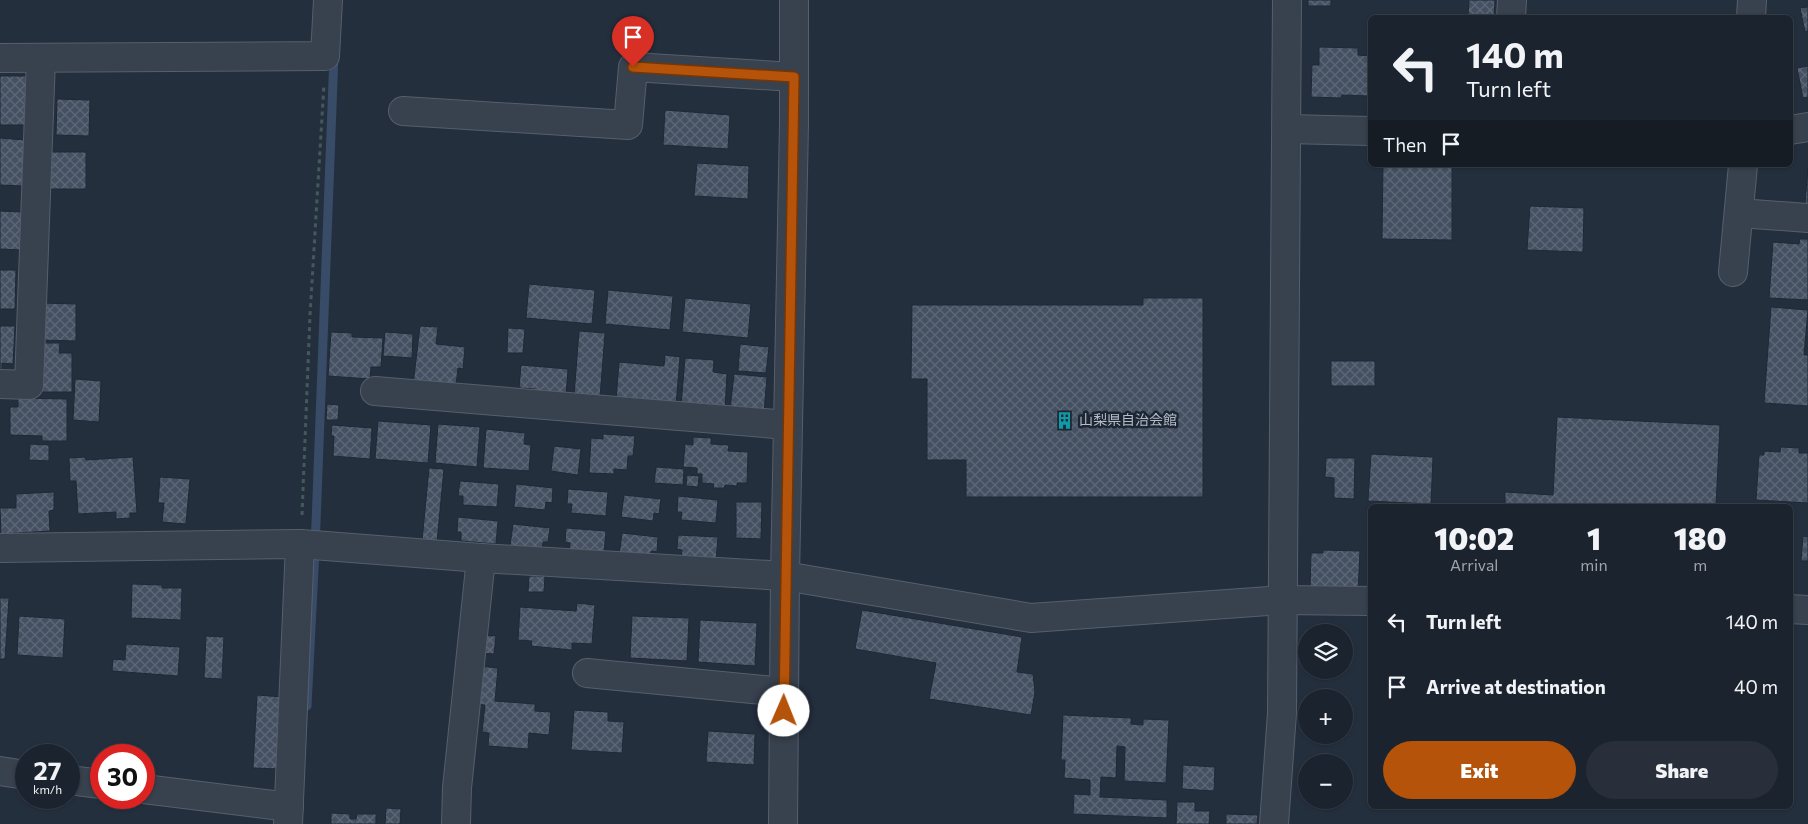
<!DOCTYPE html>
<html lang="en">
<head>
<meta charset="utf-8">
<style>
	body { margin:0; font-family:Commissioner,"Noto Sans JP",sans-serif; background:#282f3a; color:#f1f3f6; height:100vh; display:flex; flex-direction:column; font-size:19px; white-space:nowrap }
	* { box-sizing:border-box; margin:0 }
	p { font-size:16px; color:#a0a4aa }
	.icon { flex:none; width:28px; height:28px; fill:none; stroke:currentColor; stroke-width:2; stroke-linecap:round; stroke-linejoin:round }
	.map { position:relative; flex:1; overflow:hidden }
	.side { position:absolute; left:1368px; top:504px; width:425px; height:305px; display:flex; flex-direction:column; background:#1b232e; border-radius:8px; box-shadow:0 1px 4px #0004,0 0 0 1px #39404a }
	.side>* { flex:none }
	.hud { position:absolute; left:1368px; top:15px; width:425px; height:152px; border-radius:8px; box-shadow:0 1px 4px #0004,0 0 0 1px #39404a; background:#1b232e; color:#f1f3f6; overflow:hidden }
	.tools { position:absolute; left:1298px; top:624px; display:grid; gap:10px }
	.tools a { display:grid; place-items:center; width:55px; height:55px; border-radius:50%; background:#1b232e; box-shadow:0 1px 4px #0004,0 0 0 1px #39404a; font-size:25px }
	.speed { position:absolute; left:15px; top:744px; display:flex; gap:10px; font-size:25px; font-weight:700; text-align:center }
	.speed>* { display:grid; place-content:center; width:65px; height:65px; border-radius:50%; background:#1b232e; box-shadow:0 1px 4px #0004,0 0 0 1px #39404a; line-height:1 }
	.speed small { font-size:12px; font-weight:400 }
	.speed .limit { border:8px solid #d22; background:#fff; color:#111 }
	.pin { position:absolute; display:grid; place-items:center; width:42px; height:42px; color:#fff; margin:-51px -21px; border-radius:50% 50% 50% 0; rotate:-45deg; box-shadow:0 0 5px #0007 }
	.pin .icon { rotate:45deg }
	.me { position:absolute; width:55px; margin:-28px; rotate:1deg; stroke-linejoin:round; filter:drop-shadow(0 0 4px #0008) }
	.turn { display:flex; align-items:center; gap:18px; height:105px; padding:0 15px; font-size:22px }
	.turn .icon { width:65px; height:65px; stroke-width:2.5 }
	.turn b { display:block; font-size:35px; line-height:42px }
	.then { display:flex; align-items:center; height:48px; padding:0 15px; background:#0003; gap:10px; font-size:19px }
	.eta { display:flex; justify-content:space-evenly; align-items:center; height:85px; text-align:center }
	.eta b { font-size:30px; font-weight:800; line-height:35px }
	.cta { display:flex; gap:10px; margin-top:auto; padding:10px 15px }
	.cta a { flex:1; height:58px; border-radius:30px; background:#b45309; color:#fff; font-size:20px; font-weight:800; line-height:58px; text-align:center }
	.cta a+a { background:#282f3a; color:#f1f3f6 }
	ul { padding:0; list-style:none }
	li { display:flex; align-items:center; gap:15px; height:65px; padding:0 15px }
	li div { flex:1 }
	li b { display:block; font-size:19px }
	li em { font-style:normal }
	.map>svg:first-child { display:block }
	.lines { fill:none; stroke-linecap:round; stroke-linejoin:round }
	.stream { stroke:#394c67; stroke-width:9 }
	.building { fill:url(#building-cross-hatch); stroke:#1f2835 }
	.minor-casing { stroke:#565f6c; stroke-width:30 }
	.path { stroke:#44595c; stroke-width:3; stroke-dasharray:4 4; stroke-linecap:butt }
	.minor { stroke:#38414e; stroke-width:28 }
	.route-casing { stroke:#753606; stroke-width:12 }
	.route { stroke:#b45309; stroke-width:9 }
	.labels { text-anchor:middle; stroke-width:5; stroke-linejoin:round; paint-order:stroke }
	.poi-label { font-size:14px; fill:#b4bcc9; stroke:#1d2633; text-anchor:start }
</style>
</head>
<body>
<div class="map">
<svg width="1808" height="824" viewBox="0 0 1808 824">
	<defs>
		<pattern id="building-cross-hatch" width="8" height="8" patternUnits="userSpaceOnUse" patternTransform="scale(1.25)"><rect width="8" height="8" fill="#455162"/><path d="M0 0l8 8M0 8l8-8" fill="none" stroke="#5d6877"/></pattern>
	</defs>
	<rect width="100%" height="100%" fill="#242f3e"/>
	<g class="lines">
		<polyline class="stream" points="307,706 315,549 334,55"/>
	</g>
	<g class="building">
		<rect x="1308" y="0" width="23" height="6"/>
		<polygon points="1469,0 1495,0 1494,18 1468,17"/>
		<polygon points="1808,7 1808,31 1805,32 1800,8"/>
		<polygon points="1319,47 1358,48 1358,55 1370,56 1370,96 1342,95 1341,98 1311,97 1312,65 1319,65"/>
		<polygon points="1808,66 1808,97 1803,98 1797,68"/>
		<polygon points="0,76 26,76 25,125 0,125"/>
		<polygon points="57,99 90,100 89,136 56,135"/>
		<polygon points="665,110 730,115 728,149 663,145"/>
		<polygon points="0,138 25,140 23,186 0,185"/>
		<polygon points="48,152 86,152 86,189 47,189"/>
		<polygon points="697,163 749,166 748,199 694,196"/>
		<polygon points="1383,165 1452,165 1452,240 1382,239"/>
		<polygon points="1808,167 1808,204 1805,203"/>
		<polygon points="1530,206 1584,208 1583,252 1527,250"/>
		<polygon points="0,211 22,212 21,250 0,249"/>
		<polygon points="1800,239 1808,239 1808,300 1769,298 1773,242 1799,244"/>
		<polygon points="0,270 16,270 15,309 0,309"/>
		<polygon points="529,284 595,290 592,324 526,318"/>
		<polygon points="608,290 673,296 670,330 605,324"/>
		<polygon points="685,298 751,304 748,338 682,332"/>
		<polygon points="1143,298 1203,298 1203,497 966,497 966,460 927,460 927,379 911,379 912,305 1143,305"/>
		<polygon points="42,303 76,304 76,341 41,340"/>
		<polygon points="1771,307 1808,310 1804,355 1808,355 1808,406 1764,403"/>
		<polygon points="0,326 15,326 13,364 2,363 2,369 0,369"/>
		<polygon points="420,326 438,327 436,344 465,347 463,369 458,368 456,385 413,385"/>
		<polygon points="508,328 525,329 523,353 507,353"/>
		<polygon points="579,331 605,333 600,398 574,396"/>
		<polygon points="331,332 352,333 352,337 383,338 381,367 371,367 370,379 328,376"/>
		<polygon points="385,332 413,334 412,358 383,356"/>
		<polygon points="41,343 60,343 59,353 72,353 72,392 41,392"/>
		<polygon points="740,344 769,347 766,373 738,371"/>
		<polygon points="665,355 680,357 676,405 616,401 619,362 664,366"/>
		<polygon points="685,358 714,360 713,372 727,374 725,410 681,406"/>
		<rect x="1331" y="361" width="44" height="25"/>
		<polygon points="521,365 568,369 566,396 535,393 535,389 519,388"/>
		<polygon points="734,374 767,377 764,413 730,410"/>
		<polygon points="75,379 101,381 99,422 73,420"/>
		<polygon points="18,398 67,399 67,441 42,441 42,436 10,435 10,407 18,407"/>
		<polygon points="327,404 339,405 338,420 326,420"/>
		<polygon points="1557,417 1720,425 1716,506 1505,506 1505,492 1553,495"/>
		<polygon points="378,421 431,425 428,463 375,459"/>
		<polygon points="438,424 480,427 477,467 435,463"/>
		<polygon points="332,425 372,428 370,459 333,456 334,436 331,436"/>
		<polygon points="486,429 525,433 524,444 531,445 529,471 483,468"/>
		<polygon points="603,434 635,436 633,456 628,456 627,470 614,469 614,474 589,473 591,438 603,439"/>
		<polygon points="693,437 711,438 711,444 729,445 728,451 748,452 747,483 737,483 737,486 725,485 724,488 713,488 714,484 702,483 702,474 697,474 697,468 683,467 685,444 693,445"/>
		<polygon points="30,444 49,445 49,461 29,460"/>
		<polygon points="554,446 581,449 578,475 551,471"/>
		<polygon points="1781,447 1799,448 1799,453 1808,453 1808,503 1756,500 1759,455 1764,455 1764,451 1780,452"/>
		<polygon points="1371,454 1433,457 1431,504 1368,501"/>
		<polygon points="85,457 86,460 133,457 137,513 130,513 130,518 116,519 116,512 78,514 76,481 70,481 69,458"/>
		<polygon points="1326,458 1355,458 1354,499 1334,498 1334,478 1325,477"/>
		<polygon points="656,467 684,469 683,485 654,483"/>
		<polygon points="429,468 444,469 437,542 422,541"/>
		<polygon points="687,475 699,476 698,487 686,486"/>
		<polygon points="160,477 190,479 186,524 162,522 164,503 158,503"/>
		<polygon points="460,481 499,484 497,507 463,505 463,496 458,496"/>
		<polygon points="516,484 553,488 552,503 546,502 545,510 514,507"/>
		<polygon points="568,489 608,492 606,516 571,513 572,504 567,504"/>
		<polygon points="54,492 54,510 49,511 50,531 1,534 0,508 16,508 16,494"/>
		<polygon points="624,495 661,499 659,514 654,513 653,521 621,517"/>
		<polygon points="678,496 718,500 716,523 681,520 682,512 677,512"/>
		<polygon points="736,502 762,502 761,539 736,538"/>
		<polygon points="458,517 498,521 496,544 461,541 461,532 457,532"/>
		<polygon points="513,524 550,528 548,542 543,542 542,550 510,546"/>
		<polygon points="566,528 606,531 604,554 569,551 570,543 565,542"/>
		<polygon points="622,533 658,537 657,552 651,551 651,559 619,556"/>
		<polygon points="678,535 718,537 716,561 681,559 682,550 677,549"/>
		<polygon points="1803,536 1808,537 1808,561 1801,561"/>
		<polygon points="1323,550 1360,551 1358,592 1310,590 1311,553 1323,553"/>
		<polygon points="529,576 545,576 544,592 528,592"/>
		<polygon points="132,584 162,585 162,588 182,588 181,620 131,618"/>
		<polygon points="0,598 9,598 5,659 0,659"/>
		<polygon points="577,603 595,605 592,644 572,643 572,650 531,646 532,641 518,640 520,607 576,611"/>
		<polygon points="862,610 1022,637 1017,672 1033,674 1035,692 1031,715 929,699 936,663 855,649"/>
		<polygon points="19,616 65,619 63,658 17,655"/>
		<polygon points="632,616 689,618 687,661 630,658"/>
		<polygon points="700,620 757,623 755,666 698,662"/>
		<polygon points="481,635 496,636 494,654 479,653"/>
		<polygon points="206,636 224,637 222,679 204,678"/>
		<polygon points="126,644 180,647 178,676 112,671 113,659 125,660"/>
		<polygon points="478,666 498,668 495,701 535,704 535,711 551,712 549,735 529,733 528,749 488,746 489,733 482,732 485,705 475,704"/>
		<polygon points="257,695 283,697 279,769 253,768"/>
		<polygon points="574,710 608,712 608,721 624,722 622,753 571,750"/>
		<polygon points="1063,715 1131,718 1131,724 1143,725 1143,719 1169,720 1166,783 1124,781 1125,747 1117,746 1116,778 1101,777 1100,797 1167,800 1167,818 1073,814 1074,794 1090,795 1090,780 1064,778 1065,760 1061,760"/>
		<polygon points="708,731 755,734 754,765 706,762"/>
		<polygon points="1183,765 1215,767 1214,791 1182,789"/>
		<polygon points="1177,802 1195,802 1195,811 1210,811 1209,824 1176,824"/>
		<polygon points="386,808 401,809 400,824 385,824"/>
		<polygon points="331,813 350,814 350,819 356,819 357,814 376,814 376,824 331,824"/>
		<polygon points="1226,814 1258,815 1257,824 1226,824"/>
	</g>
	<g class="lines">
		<defs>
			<g id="minor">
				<polyline points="1511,18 1512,0"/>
				<polyline points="1751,18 1752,0"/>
				<polyline points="0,58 325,56 328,0"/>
				<polyline points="403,111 628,125 633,67 794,77"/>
				<polyline points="1287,129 1370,131"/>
				<polyline points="1790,130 1808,127"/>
				<polyline points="1739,213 1808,218"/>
				<polyline points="1733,272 1743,165"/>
				<polyline points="0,384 29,385 41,58"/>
				<polyline points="375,391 788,425"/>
				<polyline points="0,548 300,544 481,558 785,576 1031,618 1283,600 1370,601"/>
				<polyline points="1790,609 1808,610"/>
				<polyline points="587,673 784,692"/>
				<polyline points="0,771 26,775"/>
				<polyline points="69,780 101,784"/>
				<polyline points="144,789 289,807"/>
				<polyline points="288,824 300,544"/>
				<polyline points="456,824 457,788 481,558"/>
				<polyline points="783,824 785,576 794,123 794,0"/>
				<polyline points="1274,824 1282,713 1287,0"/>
			</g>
		</defs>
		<use href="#minor" class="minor-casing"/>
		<polyline class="path" points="302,515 310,315 324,84"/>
		<use href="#minor" class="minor"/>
	</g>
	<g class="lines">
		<defs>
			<polyline id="route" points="633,67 794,77 784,711"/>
		</defs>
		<use href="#route" class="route-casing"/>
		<use href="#route" class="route"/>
	</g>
	<defs>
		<symbol id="building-bare" viewBox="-9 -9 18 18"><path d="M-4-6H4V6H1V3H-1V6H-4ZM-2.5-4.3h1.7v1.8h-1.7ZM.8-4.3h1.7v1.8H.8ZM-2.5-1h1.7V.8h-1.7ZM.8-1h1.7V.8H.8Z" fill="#0f9aa8" stroke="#1d2633" stroke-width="2.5" paint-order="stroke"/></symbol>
	</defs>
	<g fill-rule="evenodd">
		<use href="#building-bare" x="1052" y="408" width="25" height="25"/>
	</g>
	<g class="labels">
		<g class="poi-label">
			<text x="1079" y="425">山梨県自治会館</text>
		</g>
	</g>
</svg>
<div class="tools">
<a><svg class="icon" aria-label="layers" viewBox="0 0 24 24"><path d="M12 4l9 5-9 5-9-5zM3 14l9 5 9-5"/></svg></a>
<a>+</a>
<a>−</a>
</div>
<div class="speed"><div>27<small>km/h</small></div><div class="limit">30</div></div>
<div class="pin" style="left:633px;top:67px;background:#d93025"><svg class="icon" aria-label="arrive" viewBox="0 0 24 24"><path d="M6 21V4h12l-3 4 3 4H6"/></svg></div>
<svg class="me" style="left:784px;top:711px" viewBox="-20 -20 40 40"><circle r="19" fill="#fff"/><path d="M0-13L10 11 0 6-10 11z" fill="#b45309"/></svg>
<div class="hud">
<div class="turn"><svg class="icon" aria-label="left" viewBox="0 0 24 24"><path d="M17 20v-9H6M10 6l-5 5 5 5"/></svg><div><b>140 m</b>Turn left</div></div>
<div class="then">Then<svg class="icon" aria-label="arrive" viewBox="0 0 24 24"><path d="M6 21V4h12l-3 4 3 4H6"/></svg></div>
</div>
<section class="side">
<div class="eta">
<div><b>10:02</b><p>Arrival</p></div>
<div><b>1</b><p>min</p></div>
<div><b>180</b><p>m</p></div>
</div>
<ul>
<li><svg class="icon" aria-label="left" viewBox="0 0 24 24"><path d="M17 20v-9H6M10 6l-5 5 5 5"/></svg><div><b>Turn left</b></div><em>140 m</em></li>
<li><svg class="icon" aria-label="arrive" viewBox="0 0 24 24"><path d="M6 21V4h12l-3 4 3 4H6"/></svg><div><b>Arrive at destination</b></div><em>40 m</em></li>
</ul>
<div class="cta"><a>Exit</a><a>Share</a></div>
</section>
</div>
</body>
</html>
